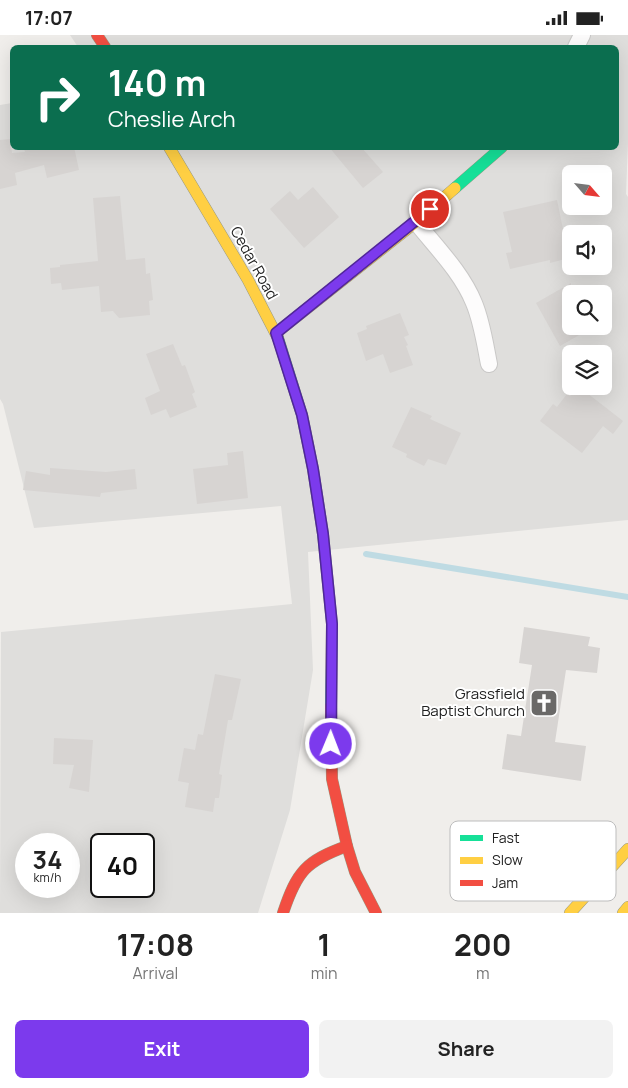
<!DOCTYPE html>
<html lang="en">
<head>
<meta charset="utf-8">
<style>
	body { margin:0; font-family:Manrope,sans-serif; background:#f2f2f2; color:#222; height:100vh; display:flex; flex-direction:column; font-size:19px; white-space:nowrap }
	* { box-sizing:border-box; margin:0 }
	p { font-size:16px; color:#767676 }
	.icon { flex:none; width:28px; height:28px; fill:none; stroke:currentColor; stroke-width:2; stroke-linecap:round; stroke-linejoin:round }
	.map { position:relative; height:878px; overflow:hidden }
	.panel { display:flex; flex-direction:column; background:#fff; flex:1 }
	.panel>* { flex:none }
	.guide { position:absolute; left:10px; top:10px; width:609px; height:105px; border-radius:8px; box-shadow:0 5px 20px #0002; background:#0b6e4f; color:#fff; overflow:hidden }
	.needle { width:32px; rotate:118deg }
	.tools { position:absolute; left:562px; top:130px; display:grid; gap:10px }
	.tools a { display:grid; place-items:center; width:50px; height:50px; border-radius:8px; background:#fff; box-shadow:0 5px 20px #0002; font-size:25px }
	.speed { position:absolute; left:15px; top:798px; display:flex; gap:10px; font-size:25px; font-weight:700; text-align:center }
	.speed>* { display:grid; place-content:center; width:65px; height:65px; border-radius:50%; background:#fff; box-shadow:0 5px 20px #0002; line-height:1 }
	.speed small { font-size:12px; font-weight:400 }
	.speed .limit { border:2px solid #111; border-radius:8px; background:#fff; color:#111 }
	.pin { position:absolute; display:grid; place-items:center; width:42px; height:42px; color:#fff; margin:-21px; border:2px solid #fff; border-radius:50%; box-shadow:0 1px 5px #0007 }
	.me { position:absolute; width:55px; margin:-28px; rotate:1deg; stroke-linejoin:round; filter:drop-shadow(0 0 4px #0008) }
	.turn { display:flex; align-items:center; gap:18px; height:105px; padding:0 15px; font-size:22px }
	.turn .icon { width:65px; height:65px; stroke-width:2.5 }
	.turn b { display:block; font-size:35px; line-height:42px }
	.eta { display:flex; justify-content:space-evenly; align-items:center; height:85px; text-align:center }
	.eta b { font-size:30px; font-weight:700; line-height:35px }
	.action { display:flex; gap:10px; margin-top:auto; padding:10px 15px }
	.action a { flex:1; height:58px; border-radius:8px; background:#7c3aed; color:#fff; font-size:20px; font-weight:700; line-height:58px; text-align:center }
	.action a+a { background:#f2f2f2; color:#222 }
	.status { display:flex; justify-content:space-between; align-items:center; height:35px; padding:0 25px; background:#fff; direction:ltr }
	.status svg { height:14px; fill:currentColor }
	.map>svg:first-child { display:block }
	.residential { fill:#dfdedc; fill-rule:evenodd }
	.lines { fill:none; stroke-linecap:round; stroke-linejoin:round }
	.stream { stroke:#bfdbe3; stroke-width:6 }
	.building { fill:#d7d4d2 }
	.street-casing { stroke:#c9c8c7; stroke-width:18 }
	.fast-casing { stroke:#999a82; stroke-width:12 }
	.slow-casing { stroke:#999a82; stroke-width:12 }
	.jam-casing { stroke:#999a82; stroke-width:12 }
	.street { stroke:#fdfcfc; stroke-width:16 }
	.fast { stroke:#16e098; stroke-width:11 }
	.slow { stroke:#ffcf43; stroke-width:11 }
	.jam { stroke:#f24e42; stroke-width:11 }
	.route-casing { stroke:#51269a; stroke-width:12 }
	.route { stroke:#7c3aed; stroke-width:9 }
	.labels { text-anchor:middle; stroke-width:4; stroke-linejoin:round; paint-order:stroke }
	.street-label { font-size:15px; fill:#222; stroke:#fff }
	.poi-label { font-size:15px; fill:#222; stroke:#fff; text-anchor:end }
	.key { fill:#fff; stroke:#bdbdbd; stroke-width:1 }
	.key-label { font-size:14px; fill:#222 }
</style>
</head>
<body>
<div class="status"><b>17:07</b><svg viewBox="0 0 49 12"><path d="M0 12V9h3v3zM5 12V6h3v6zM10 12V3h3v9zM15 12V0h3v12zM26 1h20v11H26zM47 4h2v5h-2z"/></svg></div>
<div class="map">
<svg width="628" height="878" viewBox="0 0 628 878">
	<rect width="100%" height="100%" fill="#f0eeeb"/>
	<path class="residential" d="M70,0H628V108L626,159L628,162V485L308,517L313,635L290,775L258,878H0L1,597L292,569L281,471L34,493L3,369L0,364V70L12,68V112H616V12H78ZM571,139H604V171H571ZM571,199H604V231H571ZM571,259H604V291H571ZM571,319H604V351H571ZM26,809H69V851H26ZM101,809H144V851H101Z"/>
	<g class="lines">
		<polyline class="stream" points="366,519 628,562"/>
	</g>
	<g class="building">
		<polygon points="10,104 12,118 25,117 24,114 33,112 74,112 79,135 47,143 44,130 15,138 17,150 0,154 0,105"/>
		<polygon points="329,112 361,112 383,137 363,153"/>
		<polygon points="313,152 339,182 304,213 270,174 290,156 298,165"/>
		<polygon points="120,161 126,225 145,223 146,239 150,238 153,265 149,266 150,280 119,283 113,276 101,277 99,251 62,255 61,248 51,249 50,233 60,232 60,230 98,226 93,163"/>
		<polygon points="557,165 569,223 550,228 550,225 510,234 506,218 512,217 503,177"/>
		<polygon points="571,248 571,291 595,291 560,311 536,268"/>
		<polygon points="400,278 409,300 404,302 408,310 406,311 413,330 390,338 383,319 366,326 357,298 367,294 366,291"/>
		<polygon points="173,309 182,331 185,330 195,357 192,359 197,372 170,383 166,374 151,380 145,363 160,356 146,319"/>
		<polygon points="578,351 623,386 613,399 603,391 582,418 540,386 553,369 557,372 567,359 570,361"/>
		<polygon points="411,372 432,381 430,384 461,398 446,430 428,424 424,431 406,422 407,419 392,412"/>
		<polygon points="243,416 248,463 197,469 193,434 228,430 227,418"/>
		<polygon points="50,433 106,437 135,434 137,454 101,458 100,462 23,455 26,436 50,440"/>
		<polygon points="524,592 590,602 588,611 600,613 597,638 566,635 555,707 586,711 581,746 502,734 507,699 521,701 532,630 519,628"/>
		<polygon points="215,639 241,644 232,685 228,685 219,739 222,740 219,763 215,763 213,777 185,772 189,748 178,746 184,713 195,715 198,699 203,700"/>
		<polygon points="54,703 93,705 89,757 69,753 74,730 53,729"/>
	</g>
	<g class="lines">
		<defs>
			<g id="street">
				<polyline points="576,12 582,0"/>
				<path d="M416,187C436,212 462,238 474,268C482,287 485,309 489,329"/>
			</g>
			<g id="fast">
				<polyline points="455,153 502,112"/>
				<polyline points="278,303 302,380 313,434 323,499 332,589 331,670"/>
			</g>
			<g id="slow">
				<polyline points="169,112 248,245 278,303"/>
				<polyline points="276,298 416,187 455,153"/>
				<polyline points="570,878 628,814"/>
				<polyline points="623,878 628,872"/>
			</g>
			<g id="jam">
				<polyline points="97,0 105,12"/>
				<polyline points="331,670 332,744 347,811 355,837 376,878"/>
				<path d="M283,878C297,836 306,826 347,811"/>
			</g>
		</defs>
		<use href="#street" class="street-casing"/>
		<use href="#fast" class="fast-casing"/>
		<use href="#slow" class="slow-casing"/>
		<use href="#jam" class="jam-casing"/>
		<use href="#street" class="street"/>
		<use href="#fast" class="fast"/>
		<use href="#slow" class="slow"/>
		<use href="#jam" class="jam"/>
	</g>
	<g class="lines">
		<defs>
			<polyline id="route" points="331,709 332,589 323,499 313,434 302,380 276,298 430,174"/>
		</defs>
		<use href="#route" class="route-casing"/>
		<use href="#route" class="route"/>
	</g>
	<defs>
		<symbol id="church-square" viewBox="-11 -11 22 22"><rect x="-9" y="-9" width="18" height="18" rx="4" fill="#6a6968" stroke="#fff"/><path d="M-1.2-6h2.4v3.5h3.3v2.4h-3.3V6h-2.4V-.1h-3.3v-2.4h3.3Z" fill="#fff"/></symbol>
	</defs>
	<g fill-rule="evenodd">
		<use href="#church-square" x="528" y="652" width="32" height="32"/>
	</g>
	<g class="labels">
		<g class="street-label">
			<text transform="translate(254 228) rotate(61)" y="5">Cedar Road</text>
		</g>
		<g class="poi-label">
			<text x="525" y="664">Grassfield<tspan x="525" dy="17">Baptist Church</tspan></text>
		</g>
	</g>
	<rect x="450" y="786" width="166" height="80" rx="8" class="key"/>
	<rect x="460" y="800" width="23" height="6" fill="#16e098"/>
	<rect x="460" y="822" width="23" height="7" fill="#ffcf43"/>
	<rect x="460" y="845" width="23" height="6" fill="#f24e42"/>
	<g class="key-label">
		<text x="492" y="808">Fast</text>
		<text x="492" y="830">Slow</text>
		<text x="492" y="853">Jam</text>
	</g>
</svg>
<div class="tools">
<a><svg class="needle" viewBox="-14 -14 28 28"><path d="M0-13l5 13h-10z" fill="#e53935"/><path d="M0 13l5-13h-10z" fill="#767676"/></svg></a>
<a><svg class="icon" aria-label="sound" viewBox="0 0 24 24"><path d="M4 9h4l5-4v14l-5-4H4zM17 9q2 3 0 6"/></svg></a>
<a><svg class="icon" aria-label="search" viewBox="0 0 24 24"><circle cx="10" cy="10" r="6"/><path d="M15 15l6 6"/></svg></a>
<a><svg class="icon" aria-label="layers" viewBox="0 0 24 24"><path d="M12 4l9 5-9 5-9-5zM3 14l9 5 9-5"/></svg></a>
</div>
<div class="speed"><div>34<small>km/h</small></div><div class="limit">40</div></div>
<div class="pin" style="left:430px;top:174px;background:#d93025"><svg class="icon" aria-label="arrive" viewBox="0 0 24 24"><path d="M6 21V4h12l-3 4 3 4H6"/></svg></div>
<svg class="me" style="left:331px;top:709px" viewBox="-20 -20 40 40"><circle r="17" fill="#7c3aed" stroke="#fff" stroke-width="3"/><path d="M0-11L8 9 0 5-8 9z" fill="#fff"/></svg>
<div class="guide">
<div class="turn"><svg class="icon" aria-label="right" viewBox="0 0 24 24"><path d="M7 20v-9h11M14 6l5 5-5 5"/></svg><div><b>140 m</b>Cheslie Arch</div></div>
</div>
</div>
<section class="panel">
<div class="eta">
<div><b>17:08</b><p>Arrival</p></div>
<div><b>1</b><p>min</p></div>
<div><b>200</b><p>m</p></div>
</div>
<div class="action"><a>Exit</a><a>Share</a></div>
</section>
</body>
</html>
